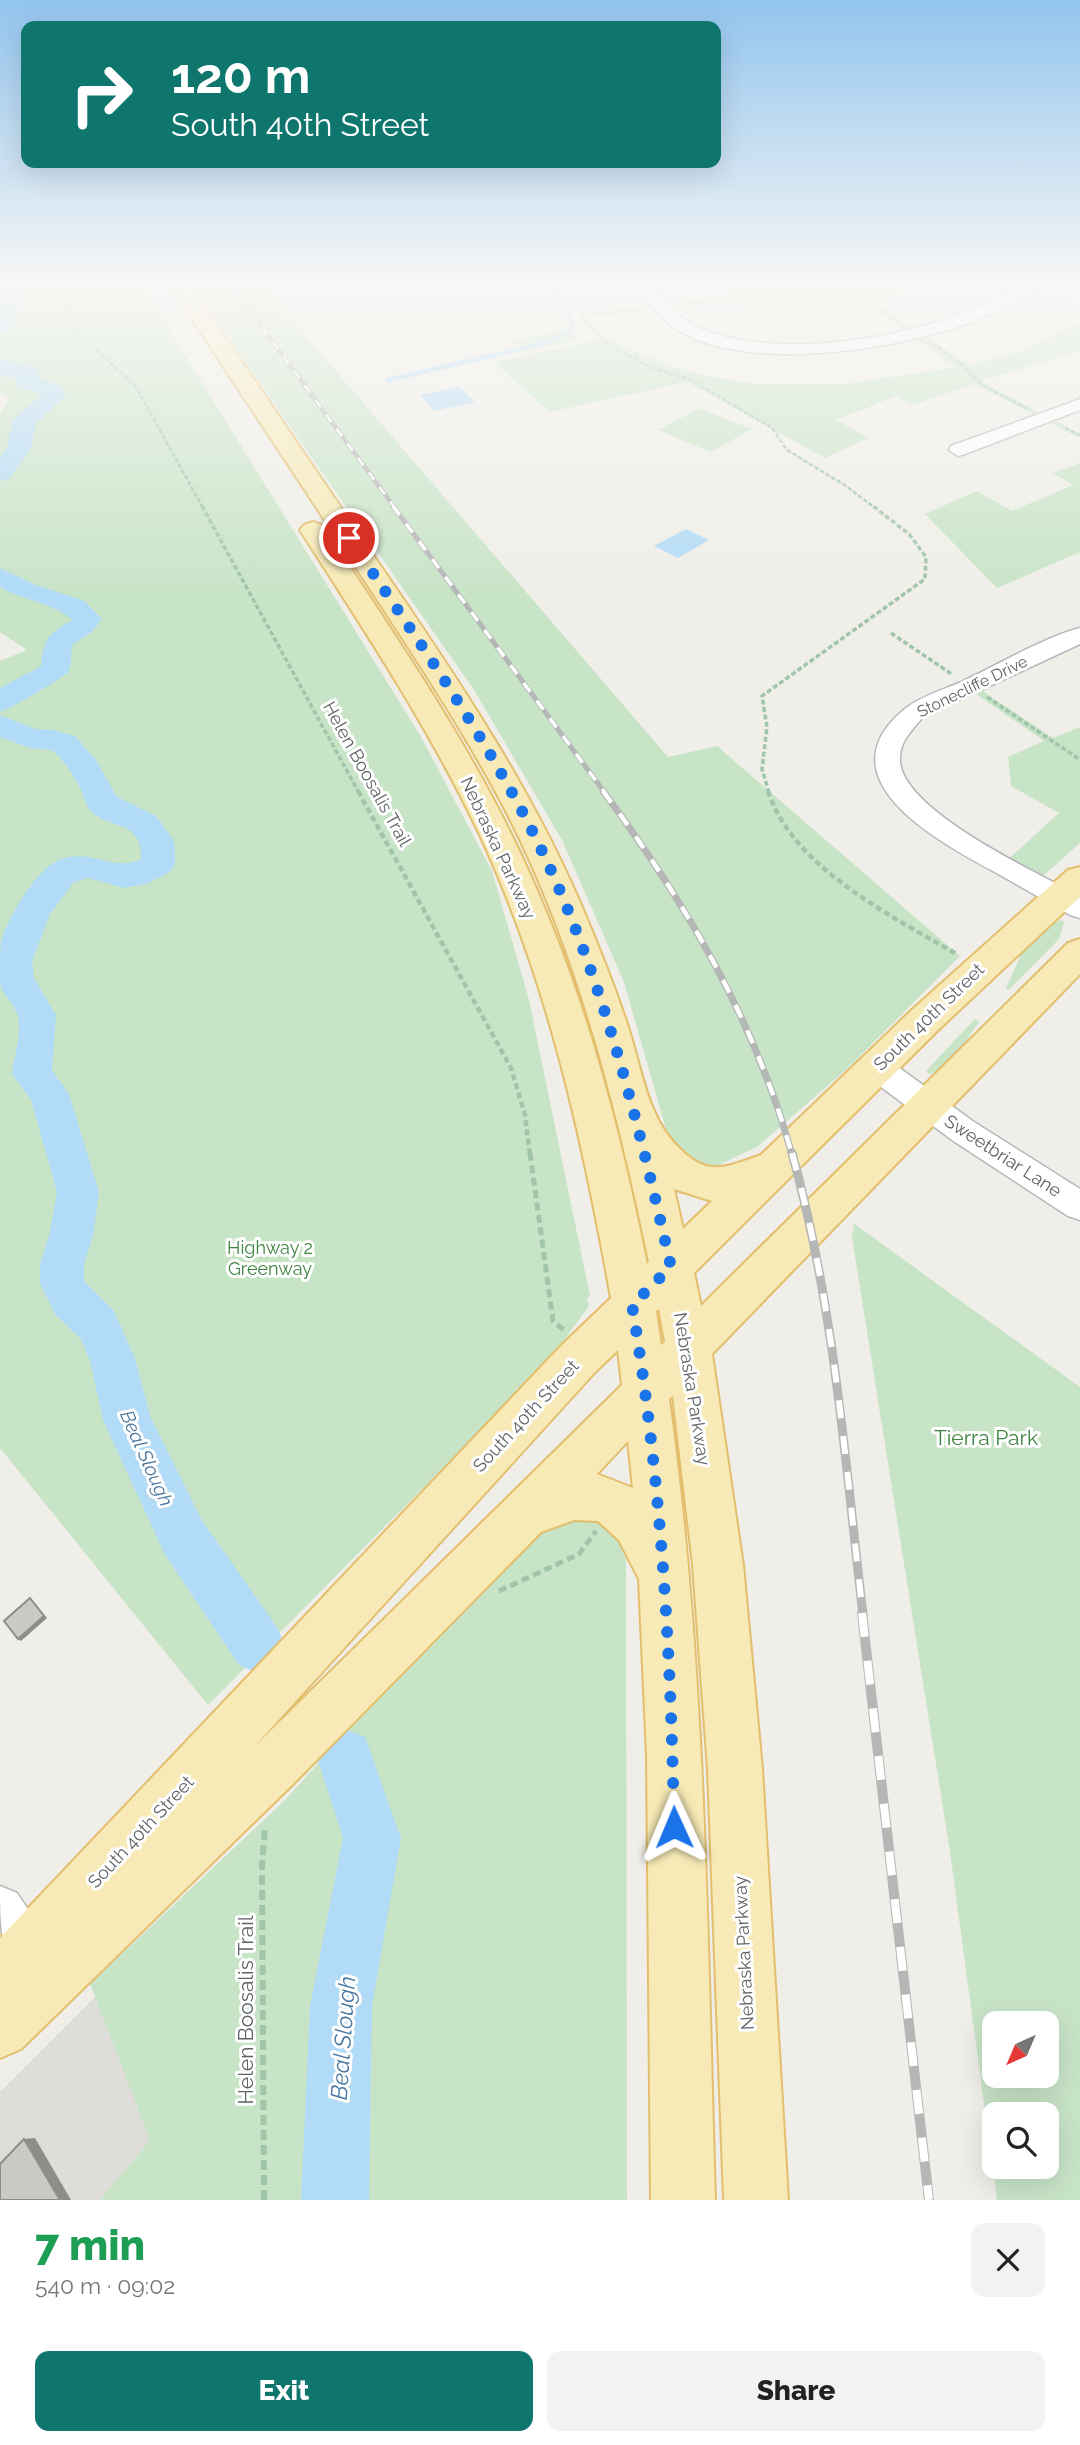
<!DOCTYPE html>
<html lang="en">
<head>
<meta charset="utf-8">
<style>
	body { margin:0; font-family:Raleway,sans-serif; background:#f2f2f2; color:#222; height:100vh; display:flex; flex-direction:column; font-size:26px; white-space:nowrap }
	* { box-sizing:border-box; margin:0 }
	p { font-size:23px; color:#767676 }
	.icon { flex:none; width:38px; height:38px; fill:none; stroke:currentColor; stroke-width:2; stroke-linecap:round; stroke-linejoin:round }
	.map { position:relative; height:2200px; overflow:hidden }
	.panel { display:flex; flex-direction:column; background:#fff; flex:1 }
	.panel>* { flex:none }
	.hud { position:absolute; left:21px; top:21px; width:700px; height:147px; border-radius:14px; box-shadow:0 7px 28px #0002; background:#0f766e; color:#fff; overflow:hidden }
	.needle { width:46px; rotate:224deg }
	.tools { position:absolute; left:982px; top:2011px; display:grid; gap:14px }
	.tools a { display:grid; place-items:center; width:77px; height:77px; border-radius:14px; background:#fff; box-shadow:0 7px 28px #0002; font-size:35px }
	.pin { position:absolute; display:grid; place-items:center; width:60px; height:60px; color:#fff; margin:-30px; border:4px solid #fff; border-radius:50%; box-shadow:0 2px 7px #0007 }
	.me { position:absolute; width:77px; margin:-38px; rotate:359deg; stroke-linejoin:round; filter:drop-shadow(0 0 5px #0008) }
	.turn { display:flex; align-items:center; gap:24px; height:147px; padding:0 35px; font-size:32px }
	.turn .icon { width:91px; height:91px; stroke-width:2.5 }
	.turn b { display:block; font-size:49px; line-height:60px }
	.round { display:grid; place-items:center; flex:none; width:74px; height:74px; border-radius:14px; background:#f2f2f2 }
	.headline { display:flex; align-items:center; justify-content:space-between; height:119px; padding:0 35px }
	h1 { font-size:42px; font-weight:800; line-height:52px; color:#1e9e55 }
	.cta { display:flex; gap:14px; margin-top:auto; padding:14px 35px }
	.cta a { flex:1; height:80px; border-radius:14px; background:#0f766e; color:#fff; font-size:28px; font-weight:800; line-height:80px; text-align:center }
	.cta a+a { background:#f2f2f2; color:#222 }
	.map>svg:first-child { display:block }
	.industrial { fill:#dfddda }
	.green { fill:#c8e4c7; fill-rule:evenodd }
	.water { fill:#b1dbf6 }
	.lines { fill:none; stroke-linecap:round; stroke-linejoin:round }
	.stream { stroke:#b1dbf6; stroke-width:4.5 }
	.river { fill:#b1dbf6; fill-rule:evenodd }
	.minor-casing { stroke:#b5b8bb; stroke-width:3 }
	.major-casing { stroke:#e3be6d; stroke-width:4 }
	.path-far4 { stroke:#a1c5aa; stroke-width:2.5; stroke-dasharray:4.5 2; stroke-linecap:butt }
	.path-far3 { stroke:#a1c5aa; stroke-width:3.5; stroke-dasharray:5 2.5; stroke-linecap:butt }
	.path-far2 { stroke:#a1c5aa; stroke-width:4.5; stroke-dasharray:6 3.5; stroke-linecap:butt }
	.path-far1 { stroke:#a1c5aa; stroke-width:5; stroke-dasharray:8 4.5; stroke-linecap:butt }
	.path { stroke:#a1c5aa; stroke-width:6; stroke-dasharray:10 5; stroke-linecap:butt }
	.minor { fill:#fff; fill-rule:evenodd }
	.major { fill:#f7eab6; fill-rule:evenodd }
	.rail-far4-casing { stroke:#b5b6b6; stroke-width:4.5 }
	.rail-far3-casing { stroke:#b5b6b6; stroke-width:5 }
	.rail-far2-casing { stroke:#b5b6b6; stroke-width:7 }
	.rail-far1-casing { stroke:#b5b6b6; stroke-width:9 }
	.rail-casing { stroke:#b5b6b6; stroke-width:10 }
	.rail-far4 { stroke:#fff; stroke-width:2.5; stroke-dasharray:9; stroke-linecap:butt }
	.rail-far3 { stroke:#fff; stroke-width:3.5; stroke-dasharray:11; stroke-linecap:butt }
	.rail-far2 { stroke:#fff; stroke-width:4.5; stroke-dasharray:14; stroke-linecap:butt }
	.rail-far1 { stroke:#fff; stroke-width:6; stroke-dasharray:18; stroke-linecap:butt }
	.rail { stroke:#fff; stroke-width:8; stroke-dasharray:24; stroke-linecap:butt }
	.shaded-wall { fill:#8e8d89 }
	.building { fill:#cbc9c4; stroke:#8e8d89; stroke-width:2 }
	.route { stroke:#1a73e8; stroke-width:12; stroke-dasharray:0 21.6 }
	.labels { text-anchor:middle; stroke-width:6; stroke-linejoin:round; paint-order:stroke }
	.far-street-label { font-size:16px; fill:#5f6366; stroke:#fff }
	.street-label { font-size:18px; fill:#5f6366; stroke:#fff }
	.park-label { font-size:18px; fill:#408441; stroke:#fff }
	.water-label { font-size:19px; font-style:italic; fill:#4b779f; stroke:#fff }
	.near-park-label { font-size:21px; fill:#408441; stroke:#fff }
	.near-street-label { font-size:21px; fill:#5f6366; stroke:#fff }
	.near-water-label { font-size:23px; font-style:italic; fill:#4b779f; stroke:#fff }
</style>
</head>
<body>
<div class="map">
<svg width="1080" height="2200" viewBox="0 0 1080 2200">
	<rect width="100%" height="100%" fill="#efeee8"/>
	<polygon class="industrial" points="176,1916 206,2200 0,2200 0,2092"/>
	<g class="green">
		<polygon points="0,284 141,284 421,737 492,871 529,1000 590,1296 587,1299 589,1306 549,1361 208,1705 0,1448 0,661 27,650 0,632 0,416 9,398 0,392"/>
		<polygon points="194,284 261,284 668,757 717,746 960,956 848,1068 757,1147 714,1167 672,1150 624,982 562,840 474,690 243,359"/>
		<polygon points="724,284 925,284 874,303 968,365 1028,349 1080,322 1080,351 980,381 1080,434 1080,438 974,384 913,405 896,396 836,420 868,438 825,458 687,382 549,412 495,362 607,338 663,364 702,375 755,384 846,384 957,367 865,304 776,314 748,309 737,299 590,316 588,314 734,296"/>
		<polygon points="567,329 580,340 526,351 513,341"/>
		<polygon points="699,408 752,429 711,452 658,430"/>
		<polygon points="1080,463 1080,552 997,588 925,514 977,491 1012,511 1073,485 1053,473"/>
		<polygon points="972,684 1053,738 1080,727 1080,843 1035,883 1002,865 1059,813 1011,786 1008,757 1044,741 966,687"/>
		<polygon points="1061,920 1064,922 1059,939 1009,990 1006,988 1025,946 1043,928"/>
		<path d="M975,1019L979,1022C965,1042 953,1064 930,1074L926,1071Z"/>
		<path d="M853,1223L1080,1387V2200H997L950,1852L851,1231L854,1233ZM994,2023H1046V2076H994ZM994,2114H1046V2166H994Z"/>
		<polygon points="567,1513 626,1531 627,2200 100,2200 150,2140 90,1984 285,1800 532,1528"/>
	</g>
	<g class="water">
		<polygon points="460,387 475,402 434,411 420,395"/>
		<polygon points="686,529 709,540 678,558 654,546"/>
	</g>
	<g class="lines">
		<g class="stream">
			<polyline points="388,380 545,343 566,334 572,326 570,317 549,284"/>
			<polyline points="0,462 5,467"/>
		</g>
		<g class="river">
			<path d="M3,284H23C17,304 25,326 0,332V294Z"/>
			<polygon points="0,359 37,368 40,373 38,379 60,385 65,396 36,423 31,448 9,479 0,481 0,457 7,447 13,420 42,394 18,387 15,382 16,378 0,375"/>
			<path d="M0,568L36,585L85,601L102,619L92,632L72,645C70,654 73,664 68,672C64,678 8,710 0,712V688L41,666C44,637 48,635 72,620C54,603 22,600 0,587Z"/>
			<path d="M0,715L35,729L53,730L75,736L96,760L117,797L156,816L173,839L175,850V864L170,872L146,884L124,888L88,878L74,882L50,914L32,961L34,978L56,1015L52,1070L69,1094L99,1192L93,1236L84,1264V1281L114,1311L136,1361L150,1416L201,1519L277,1627L285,1646L277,1665L258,1673L239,1665L165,1555L103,1420L90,1361L81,1339L55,1314L40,1283V1264L49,1236L57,1192L31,1100L12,1074C14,1056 22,1034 18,1016C15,1004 2,995 0,983C0,972 0,952 1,941C8,918 36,869 59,860C90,847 114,873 141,859C142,818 110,831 90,810C86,805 83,796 81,790C73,775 65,761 52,750L30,748L0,737Z"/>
			<polygon points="345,1729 365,1737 401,1838 372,2006 369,2200 301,2200 310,2006 343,1838 317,1757 325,1737"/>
		</g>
		<defs>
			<g id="minor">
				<path d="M635,284H651C664,298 676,316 693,325C758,358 872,343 940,321C959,315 977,308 994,299C1003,295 1014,286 1023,284C1041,279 1063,289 1080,294V304L1034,290C1016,301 997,312 977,320C902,349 752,374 679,331C661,320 647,301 635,284Z"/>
				<polygon points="1080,399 1080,410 965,454 958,456 949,450 951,446"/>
				<path d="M1080,628V644L923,717C913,729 900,741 900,758C897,809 1040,874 1080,896V918L1070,915C1044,900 1018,885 991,870C936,840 820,777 906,708C920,697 942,690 959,683C994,667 1044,637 1080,628Z"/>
				<polygon points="876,1055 887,1059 974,1122 1080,1189 1080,1220 1068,1216 952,1140 865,1075 861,1067 865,1059"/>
				<path d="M0,1886L17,1893L51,1944L58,1961L51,1978L34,1985C0,1967 0,1927 0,1886Z"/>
			</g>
			<path id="major" d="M169,284H189C252,377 316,471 380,565C458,679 534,791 587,919C602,955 616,990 628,1027C642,1069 647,1119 681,1150C710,1178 728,1166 761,1155L912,1010L1068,870L1080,867V897L938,1030L694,1273L701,1306L1068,943L1080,939V974L712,1354L743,1565L762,1769L788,2200H724L708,1769L693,1565L673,1396L669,1399C706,1664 707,1933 715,2200H651L647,1756L639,1579L619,1540L598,1521L574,1520L541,1532L294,1783L21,2049L0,2058V1938L563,1344L611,1298C582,1137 548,980 478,831C428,726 363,628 300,530L304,525L313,522L322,525L326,530C390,629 458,726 510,832C578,969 617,1114 647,1264L649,1262C617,1109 579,955 508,815C463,728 408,647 355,566C293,472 231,378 169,284ZM674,1189L712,1201L683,1229ZM659,1309L665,1342L661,1345L656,1311ZM618,1350L622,1385L253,1748L595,1372ZM628,1441L633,1488L597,1474Z"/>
		</defs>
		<use href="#minor" class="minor-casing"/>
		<use href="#major" class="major-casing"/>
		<g class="path-far4">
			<polyline points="55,284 78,332 136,387 203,508"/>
			<polyline points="842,285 899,322"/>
			<polyline points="682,305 844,284"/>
			<polyline points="642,309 581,316 610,346 652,368 689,379 772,428 787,450 846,486 875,508"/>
			<polyline points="933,344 960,363 982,385 1026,408"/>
			<polyline points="1065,428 1080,435"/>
		</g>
		<g class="path-far3">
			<polyline points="202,506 359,793"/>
			<polyline points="891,633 953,675"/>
			<polyline points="987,697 1079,759"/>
			<polyline points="769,793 762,769 767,727 762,696 925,579 926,557 909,534 873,506"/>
		</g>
		<g class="path-far2">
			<polyline points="358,791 511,1068 525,1115 530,1155"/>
			<path d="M768,791C793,868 892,916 958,955"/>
		</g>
		<g class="path-far1">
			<polyline points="530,1153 553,1321 564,1330"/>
			<polyline points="499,1591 579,1554 596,1531"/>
		</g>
		<polyline class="path" points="264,2200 262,1865 265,1827"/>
		<use href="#minor" class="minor"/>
		<use href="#major" class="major"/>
		<defs>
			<polyline id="rail-far4" points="230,284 395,508"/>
			<polyline id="rail-far3" points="393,506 605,793"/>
			<path id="rail-far2" d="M603,791C686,903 755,1020 792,1155"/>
			<path id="rail-far1" d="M792,1153C834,1304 845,1460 863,1615"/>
			<polyline id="rail" points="862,1613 929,2200"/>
		</defs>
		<use href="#rail-far4" class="rail-far4-casing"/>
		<use href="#rail-far3" class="rail-far3-casing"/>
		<use href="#rail-far2" class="rail-far2-casing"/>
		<use href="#rail-far1" class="rail-far1-casing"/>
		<use href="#rail" class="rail-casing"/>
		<use href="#rail-far4" class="rail-far4"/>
		<use href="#rail-far3" class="rail-far3"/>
		<use href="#rail-far2" class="rail-far2"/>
		<use href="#rail-far1" class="rail-far1"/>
		<use href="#rail" class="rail"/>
	</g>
	<g class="shaded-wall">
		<polygon points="33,1601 47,1618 21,1641 18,1639"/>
		<polygon points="35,2138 71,2200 60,2200 24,2139"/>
	</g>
	<g class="building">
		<polygon points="30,1598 44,1616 18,1639 4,1621"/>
		<polygon points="24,2139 60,2200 0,2200 0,2164"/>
	</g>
	<linearGradient id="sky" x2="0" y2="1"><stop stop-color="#92c4ee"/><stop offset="0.48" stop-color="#f8f7f5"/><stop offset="1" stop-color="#f8f7f5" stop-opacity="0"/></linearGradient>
	<rect width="1080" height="592" fill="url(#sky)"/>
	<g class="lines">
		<path class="route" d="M349,538C410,628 473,718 524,815C598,956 636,1112 671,1267L632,1305C661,1478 671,1651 674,1827"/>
	</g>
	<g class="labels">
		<g class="far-street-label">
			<text transform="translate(972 686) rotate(-26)" y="6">Stonecliffe Drive</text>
		</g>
		<g class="street-label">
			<text transform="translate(367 774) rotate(61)" y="6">Helen Boosalis Trail</text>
			<text transform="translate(498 848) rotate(65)" y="6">Nebraska Parkway</text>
			<text transform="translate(929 1017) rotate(-44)" y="6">South 40th Street</text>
			<text transform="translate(1003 1156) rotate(33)" y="6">Sweetbriar Lane</text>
			<text transform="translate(692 1389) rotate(81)" y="6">Nebraska Parkway</text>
			<text transform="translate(526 1416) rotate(-47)" y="6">South 40th Street</text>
			<text transform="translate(141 1832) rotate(-47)" y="6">South 40th Street</text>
			<text transform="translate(744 1953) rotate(-93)" y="6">Nebraska Parkway</text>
		</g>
		<g class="park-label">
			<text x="270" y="1254">Highway 2<tspan x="270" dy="21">Greenway</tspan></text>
		</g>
		<g class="water-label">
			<text transform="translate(147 1458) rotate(66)" y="7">Beal Slough</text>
		</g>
		<g class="near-park-label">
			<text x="986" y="1445">Tierra Park</text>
		</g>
		<g class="near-street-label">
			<text transform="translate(246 2010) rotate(-90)" y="7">Helen Boosalis Trail</text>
		</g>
		<g class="near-water-label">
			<text transform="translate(343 2038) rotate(-86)" y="8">Beal Slough</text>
		</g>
	</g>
</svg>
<div class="tools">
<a><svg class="needle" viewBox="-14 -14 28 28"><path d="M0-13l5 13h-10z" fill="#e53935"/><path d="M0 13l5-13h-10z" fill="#767676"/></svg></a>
<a><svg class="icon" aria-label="search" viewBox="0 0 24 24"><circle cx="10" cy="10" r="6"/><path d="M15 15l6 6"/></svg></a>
</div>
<div class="pin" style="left:349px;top:538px;background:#d93025"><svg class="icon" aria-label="arrive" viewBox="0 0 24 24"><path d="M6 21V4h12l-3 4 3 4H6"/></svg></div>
<svg class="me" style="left:674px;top:1827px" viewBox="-20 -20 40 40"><path d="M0-17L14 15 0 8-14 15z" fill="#1a73e8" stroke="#fff" stroke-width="4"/></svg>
<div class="hud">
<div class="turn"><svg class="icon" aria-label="right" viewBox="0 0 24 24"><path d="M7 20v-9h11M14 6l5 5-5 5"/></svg><div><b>120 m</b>South 40th Street</div></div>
</div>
</div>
<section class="panel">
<div class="headline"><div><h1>7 min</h1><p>540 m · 09:02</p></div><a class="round"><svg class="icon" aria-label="close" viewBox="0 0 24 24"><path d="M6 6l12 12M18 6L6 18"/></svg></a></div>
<div class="cta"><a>Exit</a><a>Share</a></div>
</section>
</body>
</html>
